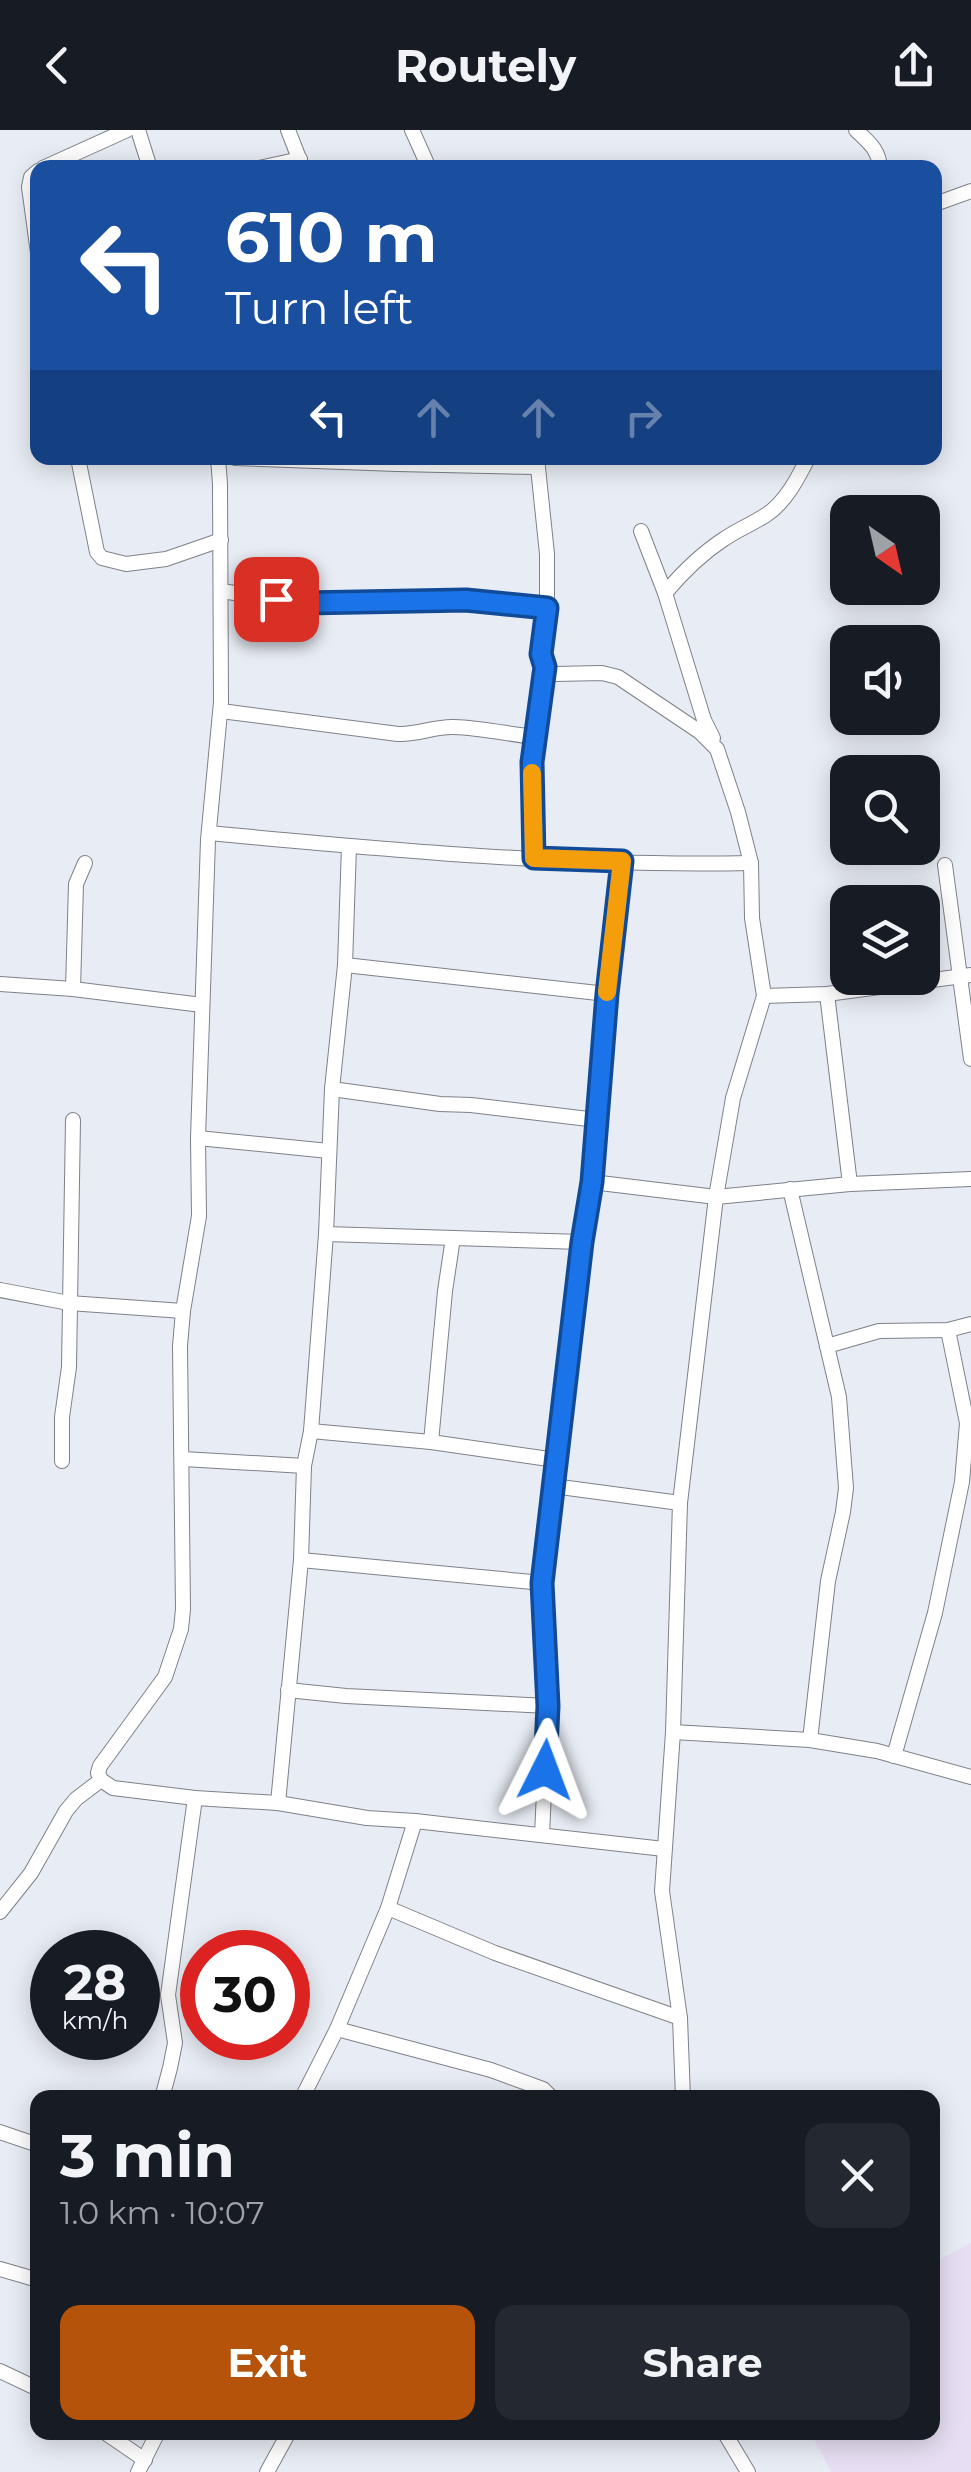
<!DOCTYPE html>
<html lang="en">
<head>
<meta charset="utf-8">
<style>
	body { margin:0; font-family:Montserrat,sans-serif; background:#242831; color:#f1f3f6; height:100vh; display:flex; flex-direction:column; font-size:38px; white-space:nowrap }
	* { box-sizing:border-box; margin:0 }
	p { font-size:32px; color:#9ea1a6 }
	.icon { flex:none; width:55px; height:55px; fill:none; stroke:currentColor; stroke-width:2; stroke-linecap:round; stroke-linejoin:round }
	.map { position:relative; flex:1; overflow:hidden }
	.sheet { position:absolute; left:30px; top:1960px; width:910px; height:350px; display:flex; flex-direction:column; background:#171b24; border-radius:20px; box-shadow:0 5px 25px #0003 }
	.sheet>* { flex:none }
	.guide { position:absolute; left:30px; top:30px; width:912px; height:305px; border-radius:20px; box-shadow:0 5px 25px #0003; background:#1a4fa0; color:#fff; overflow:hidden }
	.needle { width:65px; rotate:146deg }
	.controls { position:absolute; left:830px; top:365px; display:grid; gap:20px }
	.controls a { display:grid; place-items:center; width:110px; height:110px; border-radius:20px; background:#171b24; box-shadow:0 5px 25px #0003; font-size:50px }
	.speed { position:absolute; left:30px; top:1800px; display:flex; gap:20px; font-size:50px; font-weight:700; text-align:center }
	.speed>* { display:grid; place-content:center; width:130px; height:130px; border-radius:50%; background:#171b24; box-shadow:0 5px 25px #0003; line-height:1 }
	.speed small { font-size:25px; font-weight:400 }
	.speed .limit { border:15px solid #d22; background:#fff; color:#111 }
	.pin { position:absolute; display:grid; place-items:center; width:85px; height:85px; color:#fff; margin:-42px; border-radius:20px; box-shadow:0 5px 15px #0006 }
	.me { position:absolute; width:110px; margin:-55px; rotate:3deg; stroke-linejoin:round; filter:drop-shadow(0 0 8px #0008) }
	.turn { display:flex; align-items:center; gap:35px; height:210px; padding:0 30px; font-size:45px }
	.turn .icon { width:130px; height:130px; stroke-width:2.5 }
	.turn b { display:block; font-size:70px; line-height:85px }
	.lanes { display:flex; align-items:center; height:95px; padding:0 30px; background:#0003; justify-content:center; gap:50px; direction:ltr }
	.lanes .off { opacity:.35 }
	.round { display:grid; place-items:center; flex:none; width:105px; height:105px; border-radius:20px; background:#242831 }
	.head { display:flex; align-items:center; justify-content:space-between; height:170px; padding:0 30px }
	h1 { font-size:60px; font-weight:700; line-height:75px }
	.primary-button { display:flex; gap:20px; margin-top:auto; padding:20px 30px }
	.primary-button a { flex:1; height:115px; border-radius:20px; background:#b45309; color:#fff; font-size:40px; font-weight:700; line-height:115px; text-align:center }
	.primary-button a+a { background:#242831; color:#f1f3f6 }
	header { display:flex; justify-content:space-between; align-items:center; height:130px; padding:0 30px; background:#171b24; font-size:45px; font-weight:700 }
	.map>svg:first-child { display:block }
	.medical { fill:#e7def3 }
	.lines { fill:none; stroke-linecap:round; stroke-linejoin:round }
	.minor-casing { stroke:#7e8188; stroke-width:16 }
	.minor { stroke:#fff; stroke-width:14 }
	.route-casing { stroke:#114b97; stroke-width:25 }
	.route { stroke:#1a73e8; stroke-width:18 }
	.slow { stroke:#f59e0b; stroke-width:18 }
</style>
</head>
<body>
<header><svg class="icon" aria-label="back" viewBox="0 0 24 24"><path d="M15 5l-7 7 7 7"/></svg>Routely<svg class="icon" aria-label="share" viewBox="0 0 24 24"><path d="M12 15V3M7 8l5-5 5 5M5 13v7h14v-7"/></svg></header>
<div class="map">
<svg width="971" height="2342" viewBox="0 0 971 2342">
	<rect width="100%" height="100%" fill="#e8ecf4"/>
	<polygon class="medical" points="971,2113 971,2342 831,2342 811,2303 932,2302 933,2133"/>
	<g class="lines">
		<defs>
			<g id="minor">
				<polyline points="138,0 150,38"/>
				<polyline points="288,0 302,36"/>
				<polyline points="412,0 429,38"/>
				<path d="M856,0C868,12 879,19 880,38"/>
				<polyline points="43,38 127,0"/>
				<polyline points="259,38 300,29"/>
				<polyline points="38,41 31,47 29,57 38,123"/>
				<polyline points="935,74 971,61"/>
				<polyline points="78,328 97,422 102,428 126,434 166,429 221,410"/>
				<polyline points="218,328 220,354 221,572 208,710 198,1008 199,1086 183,1181 180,1216 183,1479 181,1499 165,1547 100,1636 98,1643 101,1650 113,1658 195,1668 278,1673 367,1688 415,1691 664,1719"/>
				<polyline points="235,328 397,334 537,337"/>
				<polyline points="537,328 547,424 547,478 541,524 545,537 555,544 602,543 618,547 700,602 717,619 738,682 751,733 752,788 764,866 733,968 716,1067 680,1373 673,1602 662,1761 680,1888 683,1968"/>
				<polyline points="641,401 665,463 704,590 713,608"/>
				<polyline points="221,461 304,473 467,470 547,478"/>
				<path d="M665,463C682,443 701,424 724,409C737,400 752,394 766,385C785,373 798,348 808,328"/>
				<path d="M221,581L398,604C418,605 435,596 454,597C481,598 508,604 535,607"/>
				<path d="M209,703C389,720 571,737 751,733"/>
				<polyline points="533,727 532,632 545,537"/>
				<polyline points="945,735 971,929"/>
				<polyline points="345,835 607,864"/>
				<polyline points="0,854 73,859 202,875"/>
				<polyline points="73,859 76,754 85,733"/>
				<polyline points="827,864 850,1054"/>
				<polyline points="764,866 827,864 971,845"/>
				<polyline points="332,959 440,974 471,975 597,990"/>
				<polyline points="198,1008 329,1021"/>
				<polyline points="592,1052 716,1067 850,1054 971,1049"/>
				<polyline points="790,1059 839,1267 846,1358 843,1382 828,1451 810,1610"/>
				<polyline points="326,1104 582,1112"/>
				<polyline points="0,1160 69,1173 183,1181"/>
				<polyline points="827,1216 879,1201 948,1200 971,1194"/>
				<polyline points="311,1301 431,1312 556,1330"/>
				<polyline points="431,1312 445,1161 453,1108"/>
				<polyline points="183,1329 304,1336"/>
				<polyline points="62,1331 62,1287 69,1237 73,990"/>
				<polyline points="553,1356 680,1373"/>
				<polyline points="301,1430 543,1453"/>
				<polyline points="288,1560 346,1566 548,1576"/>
				<polyline points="673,1602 810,1610 877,1621 971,1647"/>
				<polyline points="894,1626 935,1483 962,1352 967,1293 948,1200"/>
				<polyline points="278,1673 301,1430 304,1336 311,1301 326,1104 332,959 345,835 349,716"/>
				<polyline points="542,1705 548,1576 543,1453 582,1112 592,1052 607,864 622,731"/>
				<polyline points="388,1778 495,1823 680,1888"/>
				<polyline points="0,1782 31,1743 66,1681 76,1669 101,1650"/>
				<polyline points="337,1899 491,1940 543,1959 552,1968"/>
				<polyline points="162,1968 170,1938 175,1913 168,1865 195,1668"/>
				<polyline points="302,1968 337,1899 388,1778 415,1691"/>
				<polyline points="0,2002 38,2015"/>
				<polyline points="0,2139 38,2150"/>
				<polyline points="0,2241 38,2259"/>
				<polyline points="104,2302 145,2330"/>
				<polyline points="724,2302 748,2342"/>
				<polyline points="138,2342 158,2302"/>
				<polyline points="267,2342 289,2302"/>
			</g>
		</defs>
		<use href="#minor" class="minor-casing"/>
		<use href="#minor" class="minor"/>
	</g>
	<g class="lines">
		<defs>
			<polyline id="route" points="276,469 304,473 466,470 547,478 541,524 545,537 532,632 534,728 622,731 607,864 592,1052 582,1112 542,1453 548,1576 545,1640"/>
		</defs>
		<use href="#route" class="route-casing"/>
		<use href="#route" class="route"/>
		<polyline class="slow" points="532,643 534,728 622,731 607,862"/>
	</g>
</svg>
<div class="controls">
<a><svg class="needle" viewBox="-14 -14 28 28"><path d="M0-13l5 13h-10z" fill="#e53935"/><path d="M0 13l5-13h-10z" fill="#9ea1a6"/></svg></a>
<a><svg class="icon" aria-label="sound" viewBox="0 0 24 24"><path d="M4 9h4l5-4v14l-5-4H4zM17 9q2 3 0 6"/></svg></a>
<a><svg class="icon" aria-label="search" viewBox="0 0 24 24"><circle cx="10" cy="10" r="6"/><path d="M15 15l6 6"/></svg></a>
<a><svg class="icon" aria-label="layers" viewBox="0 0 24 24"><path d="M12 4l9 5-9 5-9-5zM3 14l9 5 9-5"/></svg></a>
</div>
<div class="speed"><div>28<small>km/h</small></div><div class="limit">30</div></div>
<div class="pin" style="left:276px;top:469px;background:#d93025"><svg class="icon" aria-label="arrive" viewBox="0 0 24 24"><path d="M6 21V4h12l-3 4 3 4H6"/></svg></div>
<svg class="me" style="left:545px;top:1640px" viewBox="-20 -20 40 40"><path d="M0-17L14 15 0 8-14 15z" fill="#1a73e8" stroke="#fff" stroke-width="4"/></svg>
<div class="guide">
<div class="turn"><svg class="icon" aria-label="left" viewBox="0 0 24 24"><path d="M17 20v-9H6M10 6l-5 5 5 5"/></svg><div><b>610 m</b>Turn left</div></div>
<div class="lanes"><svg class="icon" aria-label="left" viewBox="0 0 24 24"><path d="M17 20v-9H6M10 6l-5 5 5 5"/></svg><svg class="icon off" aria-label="ahead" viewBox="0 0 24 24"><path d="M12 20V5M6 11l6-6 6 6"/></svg><svg class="icon off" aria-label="ahead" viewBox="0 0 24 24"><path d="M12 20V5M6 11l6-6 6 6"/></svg><svg class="icon off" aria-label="right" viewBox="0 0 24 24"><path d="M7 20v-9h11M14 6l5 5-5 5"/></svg></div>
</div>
<section class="sheet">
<div class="head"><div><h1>3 min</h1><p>1.0 km · 10:07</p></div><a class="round"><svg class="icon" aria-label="close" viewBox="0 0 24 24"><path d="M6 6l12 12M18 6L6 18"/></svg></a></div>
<div class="primary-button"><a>Exit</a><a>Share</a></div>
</section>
</div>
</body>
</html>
